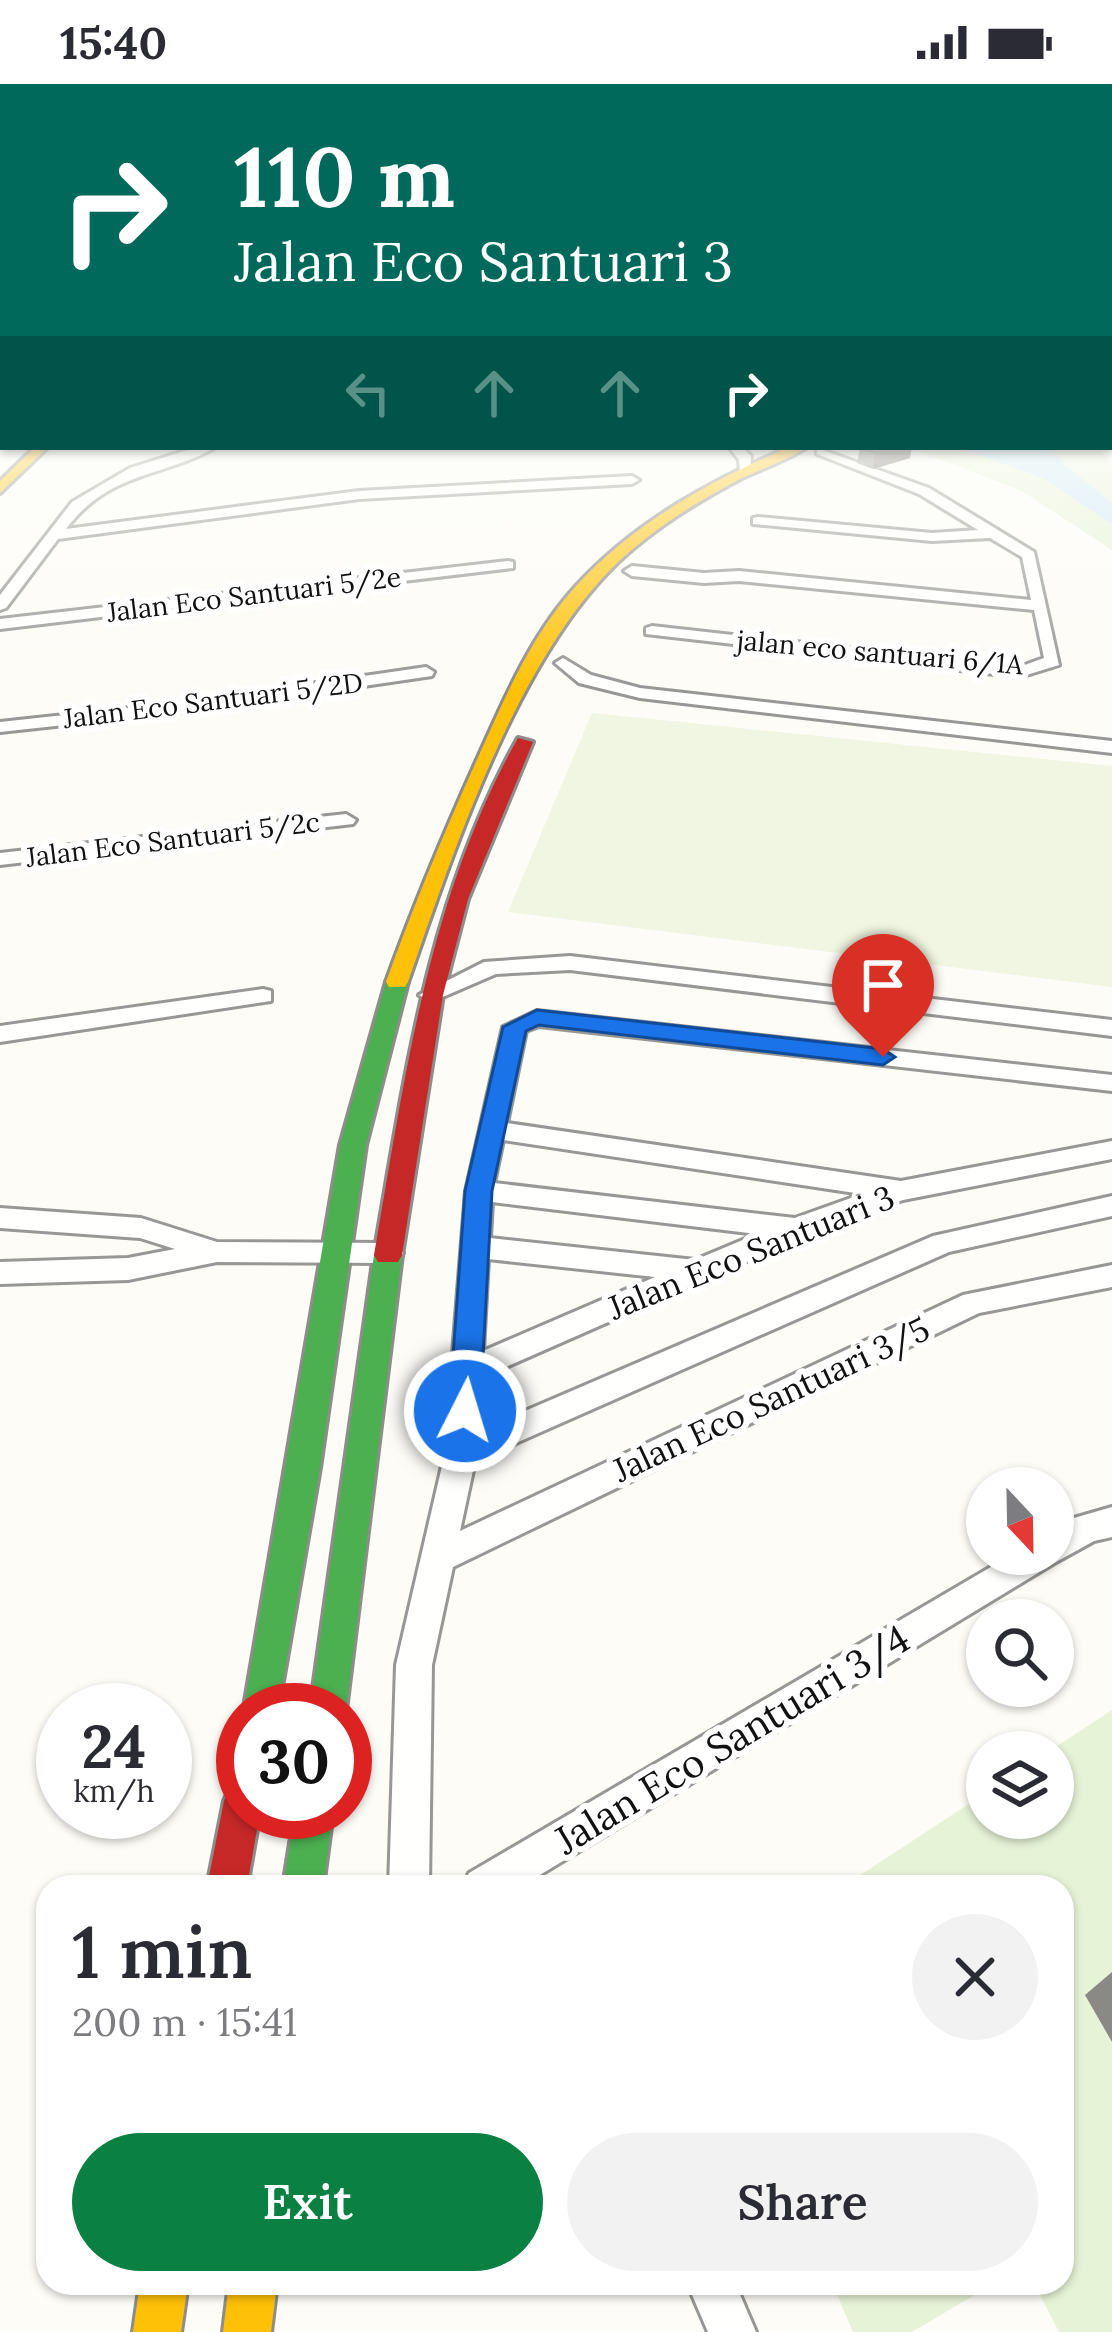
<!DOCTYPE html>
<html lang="en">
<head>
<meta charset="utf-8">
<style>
	body { margin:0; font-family:Lora,serif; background:#f2f2f3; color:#2b2b33; height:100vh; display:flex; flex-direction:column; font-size:45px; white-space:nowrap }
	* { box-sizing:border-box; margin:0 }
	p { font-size:39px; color:#7c7c81 }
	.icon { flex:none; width:66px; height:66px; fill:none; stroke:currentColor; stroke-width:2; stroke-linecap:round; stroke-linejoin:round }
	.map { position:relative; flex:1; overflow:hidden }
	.side { position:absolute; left:36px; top:1791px; width:1038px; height:420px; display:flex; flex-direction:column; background:#fff; border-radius:36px; box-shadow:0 3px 9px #0004 }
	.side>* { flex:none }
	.banner { position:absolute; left:0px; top:0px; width:1113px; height:366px; box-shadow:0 3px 9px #0004; background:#00695c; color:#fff; overflow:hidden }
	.needle { width:78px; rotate:158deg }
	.buttons { position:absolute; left:966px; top:1383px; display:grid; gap:24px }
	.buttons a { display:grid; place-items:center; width:108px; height:108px; border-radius:50%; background:#fff; box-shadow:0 3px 9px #0004; font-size:60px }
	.speed { position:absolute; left:36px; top:1599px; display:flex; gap:24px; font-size:60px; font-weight:700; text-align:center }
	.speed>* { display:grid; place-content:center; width:156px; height:156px; border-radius:50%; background:#fff; box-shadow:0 3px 9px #0004; line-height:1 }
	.speed small { font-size:30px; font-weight:400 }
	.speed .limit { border:18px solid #d22; background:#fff; color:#111 }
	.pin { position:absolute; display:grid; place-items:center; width:102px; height:102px; color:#fff; margin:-123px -51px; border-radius:50% 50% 50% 0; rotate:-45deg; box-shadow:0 0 12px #0007 }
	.pin .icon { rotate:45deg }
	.me { position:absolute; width:132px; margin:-66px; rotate:5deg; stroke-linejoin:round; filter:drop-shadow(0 0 9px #0008) }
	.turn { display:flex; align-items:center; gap:42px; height:252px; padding:0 36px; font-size:54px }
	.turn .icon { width:156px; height:156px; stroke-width:2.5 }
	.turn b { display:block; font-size:84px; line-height:102px }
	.lanes { display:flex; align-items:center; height:114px; padding:0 36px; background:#0003; justify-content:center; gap:60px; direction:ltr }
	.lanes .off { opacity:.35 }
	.round { display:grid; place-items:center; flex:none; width:126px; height:126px; border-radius:63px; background:#f2f2f3 }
	.summary { display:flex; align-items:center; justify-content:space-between; height:204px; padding:0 36px }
	h1 { font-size:72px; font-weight:600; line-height:90px }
	.primary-button { display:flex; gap:24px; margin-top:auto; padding:24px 36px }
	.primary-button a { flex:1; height:138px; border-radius:72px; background:#0b8043; color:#fff; font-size:48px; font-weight:600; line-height:138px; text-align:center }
	.primary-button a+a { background:#f2f2f3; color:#2b2b33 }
	.status { display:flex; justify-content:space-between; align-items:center; height:84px; padding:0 60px; background:#fff; direction:ltr }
	.status svg { height:33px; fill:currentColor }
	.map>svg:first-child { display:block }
	.green { fill:#e7f3d7 }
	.pitch { fill:#f0f6e1 }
	.water { fill:#cde8f7 }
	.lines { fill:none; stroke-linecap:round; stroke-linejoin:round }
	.street-casing { stroke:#979795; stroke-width:6 }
	.fast-casing { stroke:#8e8d8b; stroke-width:6 }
	.slow-casing { stroke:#8e8d8b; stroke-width:6 }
	.jam-casing { stroke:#8e8d8b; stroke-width:6 }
	.street { fill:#fffffe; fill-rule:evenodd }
	.fast { fill:#4caf50; fill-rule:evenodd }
	.slow { fill:#ffc107; fill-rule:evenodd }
	.jam { fill:#c62828; fill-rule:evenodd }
	.wall { fill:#8a8986 }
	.shaded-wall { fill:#716f6d }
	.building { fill:#a19f9c; stroke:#716f6d; stroke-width:3 }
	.route { fill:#1a73e8; stroke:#114b97; stroke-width:3 }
	.labels { text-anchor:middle; stroke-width:12; stroke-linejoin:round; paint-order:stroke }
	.far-street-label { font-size:27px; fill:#111; stroke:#fff }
	.street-label { font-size:33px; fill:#111; stroke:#fff }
	.near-street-label { font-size:39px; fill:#111; stroke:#fff }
</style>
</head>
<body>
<div class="status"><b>15:40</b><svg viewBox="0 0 49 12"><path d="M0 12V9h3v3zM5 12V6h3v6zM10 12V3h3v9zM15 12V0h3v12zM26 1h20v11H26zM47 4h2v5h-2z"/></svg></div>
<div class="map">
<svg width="1112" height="2248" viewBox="0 0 1112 2248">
	<rect width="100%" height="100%" fill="#fdfcf7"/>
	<g class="green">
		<polygon points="925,363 1097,363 1112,379 1112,466 1022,407 916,366"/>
		<polygon points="1112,1626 1112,2248 1059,2248 1034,2199 1062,2199 1062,1803 842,1803 987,1708 987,1734 1053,1734 1053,1668 1048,1668"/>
		<polygon points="832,2199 995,2199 912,2248 853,2248"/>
	</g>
	<polygon class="pitch" points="592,629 1112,682 1112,903 508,828"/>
	<polygon class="water" points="969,363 1052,363 1064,380 1112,419 1112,440 1044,395 965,365"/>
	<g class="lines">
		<defs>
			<g id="street">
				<path d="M197,363H216C163,394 110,386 66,445L359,407L632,392L639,396L632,400L359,415L58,455L6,524L0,526V511L72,418L130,384Z"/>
				<polygon points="729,363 742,363 751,372 750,389 740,389 739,376"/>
				<polygon points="817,364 929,404 1034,468 1059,581 1020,593 646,550 646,544 652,542 1019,583 1044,574 1034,526 739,497 704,499 632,492 624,487 632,482 704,489 739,487 1031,516 1022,473 990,454 932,457 753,440 753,434 758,433 932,449 978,446 919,410 817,370"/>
				<polygon points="508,477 513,478 513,484 0,545 0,535"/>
				<polygon points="563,574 591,591 640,604 1112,657 1112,669 640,614 579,599 555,579"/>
				<polygon points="426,583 434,588 432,592 193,627 0,648 0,638 193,617"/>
				<polygon points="346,730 356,736 353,740 0,781 0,769"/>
				<polygon points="570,872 1112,936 1112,952 570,886 496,890 431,918 419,911 484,878"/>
				<polygon points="263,905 271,907 271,917 0,958 0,942"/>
				<path d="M537,927L1112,991V1007L539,942L526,947L507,1039L901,1097L1112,1057V1075L903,1116L806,1151L481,1294L478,1347L933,1152L1112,1112V1132L949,1168L475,1377L460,1447L963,1211L1112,1181V1203L979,1229L453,1483L432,1581L429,1803H389L396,1581L445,1369L466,1107L503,943ZM503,1056L862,1110L795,1134L494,1099ZM492,1118L757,1150L695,1176L490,1154ZM488,1175L655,1193L483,1267Z"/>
				<polygon points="0,1124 141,1134 217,1158 389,1159 399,1162 403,1169 399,1176 389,1179 217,1178 128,1196 0,1200 0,1178 128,1174 175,1165 140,1154 0,1144"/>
				<polygon points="1112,1423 1112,1453 1094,1457 1056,1478 520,1803 463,1803 469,1789 1013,1470 1053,1470 1053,1446 1074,1434"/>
				<polygon points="687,2199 735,2199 756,2248 708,2248"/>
			</g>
			<g id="fast">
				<polygon points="397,891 408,898 366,1061 320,1384 278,1626 243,1629 340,1061 386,898"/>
				<polygon points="388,1160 398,1164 402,1171 346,1626 310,1626 374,1171 378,1164"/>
				<polygon points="295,1728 333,1728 323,1803 283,1803"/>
			</g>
			<g id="slow">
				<rect x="1110" y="310" width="2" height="8"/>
				<polygon points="35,363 48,363 0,409 0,397"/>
				<path d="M790,363H807C788,376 763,384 742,394C704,414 667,436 634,464C523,555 455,763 408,898L405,903H389L386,898C414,820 446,744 480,669C506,611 532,550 576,502C635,438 711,396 790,363Z"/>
				<polygon points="140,2199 188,2199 181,2248 133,2248"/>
				<polygon points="229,2199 277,2199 271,2248 223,2248"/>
			</g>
			<g id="jam">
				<path d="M518,654L533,658L468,815L443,911L402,1171L398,1178H378L374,1171C405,993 428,814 518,654Z"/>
				<polygon points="243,1698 243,1728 260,1728 247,1803 207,1803 224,1717 230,1704"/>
			</g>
		</defs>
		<use href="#street" class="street-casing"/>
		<use href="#fast" class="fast-casing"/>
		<use href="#slow" class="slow-casing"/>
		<use href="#jam" class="jam-casing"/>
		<use href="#street" class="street"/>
		<use href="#fast" class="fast"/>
		<use href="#slow" class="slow"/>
		<use href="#jam" class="jam"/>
	</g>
	<g class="wall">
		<polygon points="860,363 910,374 873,385 857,379"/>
		<polygon points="1112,1888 1112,1958 1085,1911"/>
	</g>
	<polygon class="shaded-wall" points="897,363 912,363 910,374 873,385 875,369"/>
	<polygon class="building" points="860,363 897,363 875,369"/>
	<linearGradient id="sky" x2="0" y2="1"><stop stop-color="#9dc9ee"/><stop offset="0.48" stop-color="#fefefb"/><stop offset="1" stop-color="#fefefb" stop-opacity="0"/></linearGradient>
	<rect width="1112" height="605" fill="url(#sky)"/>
	<polygon class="route" points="537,926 883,965 895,973 883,981 539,941 526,947 492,1107 480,1327 476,1336 465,1340 454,1336 449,1327 465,1107 503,943"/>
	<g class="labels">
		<g class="far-street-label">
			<text transform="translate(254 511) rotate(-7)" y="9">Jalan Eco Santuari 5/2e</text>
			<text transform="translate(880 569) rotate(5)" y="9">jalan eco santuari 6/1A</text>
			<text transform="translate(213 617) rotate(-7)" y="9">Jalan Eco Santuari 5/2D</text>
			<text transform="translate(173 756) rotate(-7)" y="9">Jalan Eco Santuari 5/2c</text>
		</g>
		<g class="street-label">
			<text transform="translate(751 1168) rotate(-22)" y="12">Jalan Eco Santuari 3</text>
			<text transform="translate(771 1315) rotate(-25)" y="12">Jalan Eco Santuari 3/5</text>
		</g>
		<g class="near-street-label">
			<text transform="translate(732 1655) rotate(-31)" y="14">Jalan Eco Santuari 3/4</text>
		</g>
	</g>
</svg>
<div class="buttons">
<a><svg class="needle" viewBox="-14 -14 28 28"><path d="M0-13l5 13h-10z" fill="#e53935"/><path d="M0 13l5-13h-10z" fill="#7c7c81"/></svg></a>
<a><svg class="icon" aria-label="search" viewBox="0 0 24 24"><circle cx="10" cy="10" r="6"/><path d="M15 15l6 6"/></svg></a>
<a><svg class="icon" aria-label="layers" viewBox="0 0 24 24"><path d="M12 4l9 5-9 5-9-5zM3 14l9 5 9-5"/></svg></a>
</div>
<div class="speed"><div>24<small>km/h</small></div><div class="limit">30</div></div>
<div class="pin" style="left:883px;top:973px;background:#d93025"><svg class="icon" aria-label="arrive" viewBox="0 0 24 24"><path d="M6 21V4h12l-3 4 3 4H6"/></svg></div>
<svg class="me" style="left:465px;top:1327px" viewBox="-20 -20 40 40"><circle r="17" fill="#1a73e8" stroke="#fff" stroke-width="3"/><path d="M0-11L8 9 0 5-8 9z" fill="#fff"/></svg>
<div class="banner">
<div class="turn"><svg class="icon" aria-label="right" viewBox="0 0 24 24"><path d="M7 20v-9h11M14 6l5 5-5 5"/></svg><div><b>110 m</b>Jalan Eco Santuari 3</div></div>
<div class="lanes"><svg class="icon off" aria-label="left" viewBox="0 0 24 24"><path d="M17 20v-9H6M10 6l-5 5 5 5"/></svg><svg class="icon off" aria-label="ahead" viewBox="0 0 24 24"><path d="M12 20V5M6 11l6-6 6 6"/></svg><svg class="icon off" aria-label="ahead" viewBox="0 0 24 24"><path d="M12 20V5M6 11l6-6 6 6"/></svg><svg class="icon" aria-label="right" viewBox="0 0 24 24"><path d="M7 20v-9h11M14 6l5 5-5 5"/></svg></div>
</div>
<section class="side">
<div class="summary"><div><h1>1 min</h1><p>200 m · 15:41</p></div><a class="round"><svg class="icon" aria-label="close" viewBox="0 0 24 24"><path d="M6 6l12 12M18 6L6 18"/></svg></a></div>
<div class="primary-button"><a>Exit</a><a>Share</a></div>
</section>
</div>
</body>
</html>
